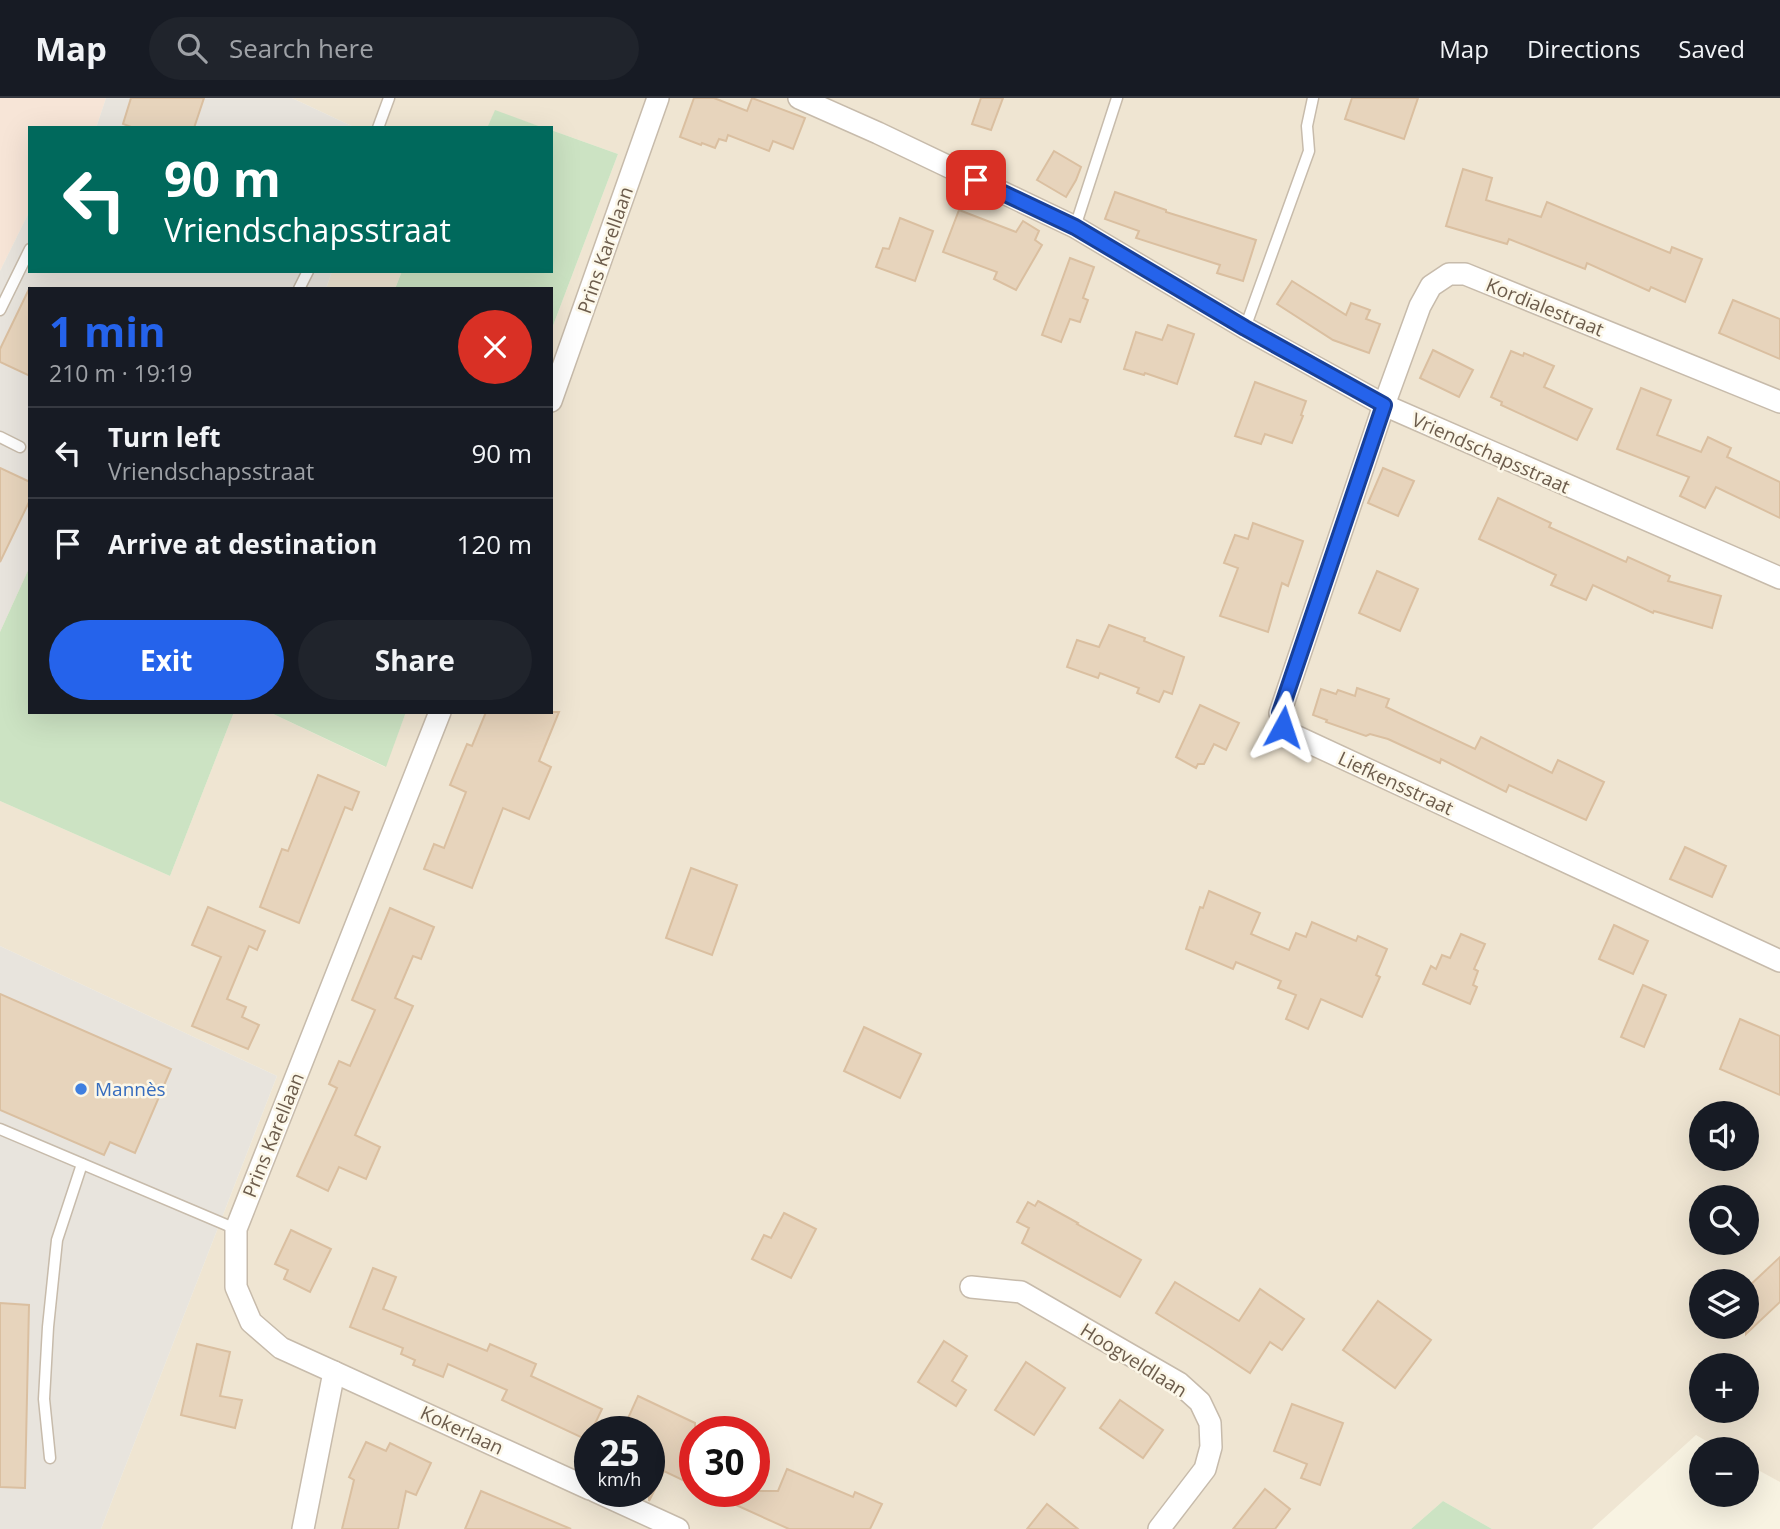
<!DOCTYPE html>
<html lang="en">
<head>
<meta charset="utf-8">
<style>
	body { margin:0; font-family:"Open Sans",sans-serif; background:#20242c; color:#f1f3f6; height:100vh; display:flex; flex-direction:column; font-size:26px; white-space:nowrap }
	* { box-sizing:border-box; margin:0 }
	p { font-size:23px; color:#9ea1a6 }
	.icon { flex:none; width:38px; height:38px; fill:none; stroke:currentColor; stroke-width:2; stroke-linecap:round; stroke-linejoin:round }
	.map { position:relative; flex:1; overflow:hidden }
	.panel { position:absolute; left:28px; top:189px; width:525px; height:427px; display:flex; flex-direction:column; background:#171b24; border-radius:0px; box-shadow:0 7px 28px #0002 }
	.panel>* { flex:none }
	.banner { position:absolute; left:28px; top:28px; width:525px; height:147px; border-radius:0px; box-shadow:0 7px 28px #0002; background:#00695c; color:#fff; overflow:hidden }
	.tools { position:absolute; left:1689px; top:1003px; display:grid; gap:14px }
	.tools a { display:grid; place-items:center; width:70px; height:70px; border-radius:50%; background:#171b24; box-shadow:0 7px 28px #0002; font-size:35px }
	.speed { position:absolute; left:574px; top:1318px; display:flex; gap:14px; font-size:35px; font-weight:700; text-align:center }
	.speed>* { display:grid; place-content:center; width:91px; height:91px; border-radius:50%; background:#171b24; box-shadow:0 7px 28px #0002; line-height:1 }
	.speed small { font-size:18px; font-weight:400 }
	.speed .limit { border:10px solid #d22; background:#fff; color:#111 }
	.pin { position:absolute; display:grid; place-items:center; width:60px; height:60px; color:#fff; margin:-30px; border-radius:14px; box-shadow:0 4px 10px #0006 }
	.me { position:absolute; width:77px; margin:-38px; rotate:5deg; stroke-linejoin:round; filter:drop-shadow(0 0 5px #0008) }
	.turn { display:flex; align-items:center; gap:24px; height:147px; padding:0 21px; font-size:32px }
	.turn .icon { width:91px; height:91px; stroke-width:2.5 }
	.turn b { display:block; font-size:49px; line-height:60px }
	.round { display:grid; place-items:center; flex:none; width:74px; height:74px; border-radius:37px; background:#20242c }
	.headline { display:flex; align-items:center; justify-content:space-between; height:119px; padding:0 21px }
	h1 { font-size:42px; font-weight:700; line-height:52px; color:#2563eb }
	.cta { display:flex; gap:14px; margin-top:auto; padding:14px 21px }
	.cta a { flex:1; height:80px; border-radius:42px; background:#2563eb; color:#fff; font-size:28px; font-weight:700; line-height:80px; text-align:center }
	.cta a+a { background:#20242c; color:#f1f3f6 }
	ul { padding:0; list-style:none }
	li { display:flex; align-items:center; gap:21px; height:91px; padding:0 21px; border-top:2px solid #363941 }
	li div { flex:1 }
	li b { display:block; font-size:26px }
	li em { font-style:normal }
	header { display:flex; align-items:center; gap:42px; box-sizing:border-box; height:98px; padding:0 35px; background:#171b24; border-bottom:2px solid #363941 }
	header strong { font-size:33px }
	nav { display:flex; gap:38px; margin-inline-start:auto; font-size:24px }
	.search { width:490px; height:63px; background:#20242c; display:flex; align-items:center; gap:18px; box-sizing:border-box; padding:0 24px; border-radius:38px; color:#9ea1a6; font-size:26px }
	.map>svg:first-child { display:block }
	.residential { fill:#efe5d2; fill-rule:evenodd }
	.commercial { fill:#f7e5d7 }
	.industrial { fill:#e8e4dd }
	.green { fill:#cce3c3 }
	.building { fill:#e7d4bc; stroke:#dabfa0; stroke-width:2 }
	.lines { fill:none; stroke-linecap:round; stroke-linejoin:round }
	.lane-casing { stroke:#c7bbab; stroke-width:13 }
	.street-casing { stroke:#c7bbab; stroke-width:24 }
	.lane { stroke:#fff; stroke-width:10 }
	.street { stroke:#fff; stroke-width:21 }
	.route-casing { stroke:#184099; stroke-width:18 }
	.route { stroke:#2563eb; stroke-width:12 }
	.shop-dot { fill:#3f7fe0; stroke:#fcf7e8; stroke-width:2.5 }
	.labels { text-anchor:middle; stroke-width:5; stroke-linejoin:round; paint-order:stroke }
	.street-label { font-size:19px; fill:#6c5c4c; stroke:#fcf7e8 }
	.shop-label { font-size:19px; fill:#366cbe; stroke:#fcf7e8; text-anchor:start }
</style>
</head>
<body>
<header>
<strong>Map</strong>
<div class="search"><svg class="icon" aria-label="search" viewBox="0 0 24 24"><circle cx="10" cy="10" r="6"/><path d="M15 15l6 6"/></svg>Search here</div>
<nav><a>Map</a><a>Directions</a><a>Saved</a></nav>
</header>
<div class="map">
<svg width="1780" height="1431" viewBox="0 0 1780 1431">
	<rect width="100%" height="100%" fill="#f8f3e2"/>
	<g class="residential">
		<path d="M292,0H1780V1384L1747,1366L1746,1351H1720L1696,1337L1592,1431H1492L1443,1403L1411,1431H101L277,978L0,848V703L170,778L234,614H269L385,669L406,614H551V233L618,56L551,32V30H544L495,13L487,30H356ZM1701,1015H1746V1060H1701ZM1701,1099H1746V1144H1701ZM1701,1183H1746V1228H1701ZM1701,1267H1746V1312H1701ZM590,1334H649V1393H590ZM695,1334H754V1393H695Z"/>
		<polygon points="332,173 402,173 395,191 326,191"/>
	</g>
	<polygon class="commercial" points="0,0 106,0 96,30 30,30 30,112 0,173"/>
	<g class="industrial">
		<polygon points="106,0 292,0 356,30 96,30"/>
		<polygon points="30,112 30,173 332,173 326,191 30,191 30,468 0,534 0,173"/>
		<polygon points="0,848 277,978 101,1431 0,1431"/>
	</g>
	<g class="green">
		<polygon points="495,12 544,30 487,30"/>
		<polygon points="551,32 618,56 551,233 551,191 395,191 402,173 551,173"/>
		<polygon points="30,468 30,614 234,614 170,778 0,703 0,534"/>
		<polygon points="269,614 406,614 386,669"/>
		<polygon points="1443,1403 1492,1431 1411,1431"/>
	</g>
	<g class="building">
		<polygon points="131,0 204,0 194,30 134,30 123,26"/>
		<polygon points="694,0 714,0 747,13 752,0 805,20 793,51 773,43 769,53 728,37 726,43 719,41 715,50 702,45 701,47 680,39"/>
		<polygon points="981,0 1003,0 991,32 972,26"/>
		<polygon points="1352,0 1418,0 1404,41 1345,21"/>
		<polygon points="1054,53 1081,69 1076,82 1066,99 1037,82"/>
		<polygon points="1463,71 1492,80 1486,102 1541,119 1547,104 1670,155 1672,149 1702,161 1685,204 1651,189 1649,193 1587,165 1585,171 1509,141 1507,146 1446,128"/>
		<polygon points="1115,94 1166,112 1166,114 1256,142 1243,183 1217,175 1220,167 1136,140 1139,133 1105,121"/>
		<polygon points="959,112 1016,134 1023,123 1039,133 1035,142 1042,147 1016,192 994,181 997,174 943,154"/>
		<polygon points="900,120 933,133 915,183 876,169 883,150 889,151"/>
		<polygon points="1070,160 1094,169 1083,200 1088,202 1080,224 1070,221 1061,244 1042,237"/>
		<polygon points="1292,183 1346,217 1351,205 1370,212 1366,221 1380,226 1369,255 1333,242 1277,206"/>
		<polygon points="30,189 30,278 0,264 0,251"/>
		<polygon points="1733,202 1780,221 1780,261 1719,235"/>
		<polygon points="1168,227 1194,236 1177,286 1145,275 1144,277 1124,271 1136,234 1162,242"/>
		<polygon points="1433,252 1473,272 1459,299 1420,280"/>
		<polygon points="1511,253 1523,258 1524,255 1554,268 1544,289 1592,311 1577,342 1501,307 1502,304 1491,299"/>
		<polygon points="1255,284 1306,303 1301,317 1303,318 1292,345 1265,336 1261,346 1235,338"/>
		<polygon points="1641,290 1671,302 1657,337 1701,354 1708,339 1731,350 1727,359 1780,384 1780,420 1716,389 1705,410 1680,398 1689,379 1617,351"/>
		<polygon points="0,370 30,384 30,402 0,464"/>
		<polygon points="1383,370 1414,383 1398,418 1368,405"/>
		<polygon points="1498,400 1551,425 1549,429 1626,464 1628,459 1670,478 1668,483 1721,498 1712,530 1654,513 1653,515 1593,487 1586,502 1551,487 1556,477 1479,441"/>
		<polygon points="1253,425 1303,443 1288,488 1282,485 1268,534 1220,518 1238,470 1224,465 1235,437 1248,441"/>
		<polygon points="1377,473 1418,491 1400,533 1359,515"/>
		<polygon points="1109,527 1145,540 1144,543 1184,559 1172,596 1164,593 1159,604 1137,595 1139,590 1100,575 1098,580 1067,569 1077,542 1099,549"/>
		<polygon points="1357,590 1389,601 1386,609 1475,651 1481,639 1552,675 1558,662 1604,684 1586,722 1509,687 1506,694 1441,661 1440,665 1388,641 1370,636 1366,638 1326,624 1327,622 1313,617 1321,591 1336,596 1338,592 1355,598"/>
		<polygon points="1200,607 1239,625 1226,652 1214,646 1204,666 1198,666 1196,670 1176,659"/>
		<polygon points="486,614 559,614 539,663 551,669 529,721 503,710 472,790 424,771 434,746 444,750 466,694 450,687 467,646 472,648"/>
		<polygon points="318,677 359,694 352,712 345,709 299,825 260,809 282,751 288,753"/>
		<polygon points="1685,749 1726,768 1712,799 1670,781"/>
		<polygon points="691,770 737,787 712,857 666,840"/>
		<polygon points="1209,793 1260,815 1251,836 1289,852 1296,835 1306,839 1312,824 1356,843 1358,838 1387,851 1376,877 1380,879 1362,919 1321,901 1308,931 1286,921 1296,897 1278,890 1281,883 1236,864 1233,871 1186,851 1200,809 1203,810"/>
		<polygon points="208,809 265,833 257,852 249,848 227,901 246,909 242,919 259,927 248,951 192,928 221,859 192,847"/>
		<polygon points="390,810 434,829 421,861 413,858 395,900 413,908 355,1037 380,1049 366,1081 339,1069 328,1093 297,1078 337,990 329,986 339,963 350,968 375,912 352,902"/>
		<polygon points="1614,827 1648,843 1633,876 1599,861"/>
		<polygon points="1461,836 1485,846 1474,871 1478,873 1473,887 1477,889 1470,906 1423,886 1431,868 1436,871 1442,857 1450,860"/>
		<polygon points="1643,887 1666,897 1644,949 1621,939"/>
		<polygon points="0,896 171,971 135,1055 110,1044 104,1057 0,1012"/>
		<polygon points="1740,921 1780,938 1780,997 1720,971"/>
		<polygon points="864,929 921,956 900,1000 844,973"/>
		<polygon points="1038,1103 1078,1125 1077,1126 1141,1162 1120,1199 1022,1145 1029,1130 1017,1124 1028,1104 1035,1108"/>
		<polygon points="784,1115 816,1131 791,1180 752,1161 764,1137 771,1140"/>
		<polygon points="291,1132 331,1151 310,1194 284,1181 288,1172 275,1166"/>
		<polygon points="1780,1159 1780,1204 1746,1236 1746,1191"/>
		<polygon points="373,1170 396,1179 383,1211 487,1253 490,1246 536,1266 531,1278 602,1311 591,1334 590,1334 587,1342 502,1302 507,1292 448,1266 443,1279 413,1267 415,1262 401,1256 403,1250 350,1229"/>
		<polygon points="1175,1184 1239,1223 1260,1191 1304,1221 1282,1252 1270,1244 1250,1275 1209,1248 1156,1215"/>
		<polygon points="1378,1203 1431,1242 1395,1290 1343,1252"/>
		<polygon points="0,1205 29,1207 25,1390 0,1389"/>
		<polygon points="944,1243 967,1258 952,1283 966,1292 956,1308 918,1284"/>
		<polygon points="197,1246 230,1254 220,1298 242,1302 235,1330 181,1317"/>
		<polygon points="1026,1264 1065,1290 1034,1337 995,1312"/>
		<polygon points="638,1298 695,1325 695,1388 664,1373 649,1403 649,1334 638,1334 625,1327"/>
		<polygon points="1120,1302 1163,1332 1143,1360 1100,1330"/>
		<polygon points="1292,1306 1343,1325 1320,1387 1301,1380 1307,1366 1274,1353"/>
		<polygon points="366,1344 386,1353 390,1345 431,1365 416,1397 406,1393 398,1431 342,1431 354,1382 349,1379"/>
		<polygon points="787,1371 853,1399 855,1394 882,1406 870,1431 789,1431 705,1393 778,1393"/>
		<polygon points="1265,1391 1290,1411 1275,1431 1233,1431"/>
		<polygon points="481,1393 571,1431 465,1431"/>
		<polygon points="1047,1406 1078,1431 1027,1431"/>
	</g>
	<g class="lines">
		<defs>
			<g id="lane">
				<polyline points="378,30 389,0"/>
				<polyline points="1075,129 1117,0"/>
				<polyline points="299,191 308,173"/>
				<polyline points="0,212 30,151"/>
				<polyline points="1245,230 1309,53 1307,28 1313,0"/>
				<polyline points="0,339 20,349"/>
				<polyline points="0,1031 236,1131"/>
				<polyline points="50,1360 44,1301 48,1229 57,1142 82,1066"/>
			</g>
			<g id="street">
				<polyline points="799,0 878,35 1075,129 1245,230 1384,307 1780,480"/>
				<polyline points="551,303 658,0"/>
				<polyline points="1780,304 1465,176 1449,176 1431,188 1420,208 1384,307 1280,615 1284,629 1291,636 1780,863"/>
				<polyline points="971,1189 1021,1194 1179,1285 1200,1304 1210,1325 1211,1349 1205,1371 1159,1431"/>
				<polyline points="334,1274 590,1391"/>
				<polyline points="595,1393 678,1431"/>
				<polyline points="303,1431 334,1274 281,1250 251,1224 236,1189 236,1131 440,614"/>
			</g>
		</defs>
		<use href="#lane" class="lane-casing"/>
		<use href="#street" class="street-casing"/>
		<use href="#lane" class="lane"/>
		<use href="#street" class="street"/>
	</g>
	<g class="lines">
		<defs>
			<polyline id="route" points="976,82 1075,129 1245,230 1384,307 1280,615 1283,629"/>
		</defs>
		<use href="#route" class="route-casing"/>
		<use href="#route" class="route"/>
	</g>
	<circle class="shop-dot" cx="81" cy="991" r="7"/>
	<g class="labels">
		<g class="street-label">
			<text transform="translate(605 152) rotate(-71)" y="7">Prins Karellaan</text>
			<text transform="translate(1545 209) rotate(22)" y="7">Kordialestraat</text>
			<text transform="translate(1491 355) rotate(24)" y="7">Vriendschapsstraat</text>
			<text transform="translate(1396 685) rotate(25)" y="7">Liefkensstraat</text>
			<text transform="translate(273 1037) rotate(-68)" y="7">Prins Karellaan</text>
			<text transform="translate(1134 1262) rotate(32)" y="7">Hoogveldlaan</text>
			<text transform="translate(462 1332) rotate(25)" y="7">Kokerlaan</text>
		</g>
		<g class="shop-label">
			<text x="95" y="998">Mannès</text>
		</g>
	</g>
</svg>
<div class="tools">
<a><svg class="icon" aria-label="sound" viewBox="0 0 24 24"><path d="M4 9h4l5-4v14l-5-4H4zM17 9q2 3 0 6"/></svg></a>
<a><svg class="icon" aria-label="search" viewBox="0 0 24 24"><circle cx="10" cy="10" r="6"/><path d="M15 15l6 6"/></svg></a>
<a><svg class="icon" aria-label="layers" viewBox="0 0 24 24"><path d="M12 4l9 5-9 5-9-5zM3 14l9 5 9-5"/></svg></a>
<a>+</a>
<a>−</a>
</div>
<div class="speed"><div>25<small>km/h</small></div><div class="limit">30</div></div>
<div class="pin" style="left:976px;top:82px;background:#d93025"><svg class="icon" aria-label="arrive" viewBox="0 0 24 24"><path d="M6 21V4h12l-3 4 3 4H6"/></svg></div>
<svg class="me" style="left:1283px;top:629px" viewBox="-20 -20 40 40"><path d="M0-17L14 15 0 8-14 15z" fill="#2563eb" stroke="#fff" stroke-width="4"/></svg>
<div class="banner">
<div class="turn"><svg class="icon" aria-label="left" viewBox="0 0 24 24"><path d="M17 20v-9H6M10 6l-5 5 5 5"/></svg><div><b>90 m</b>Vriendschapsstraat</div></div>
</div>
<section class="panel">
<div class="headline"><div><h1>1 min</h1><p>210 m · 19:19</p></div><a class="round" style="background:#d93025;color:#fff"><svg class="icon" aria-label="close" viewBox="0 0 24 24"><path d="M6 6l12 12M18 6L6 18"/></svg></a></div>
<ul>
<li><svg class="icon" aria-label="left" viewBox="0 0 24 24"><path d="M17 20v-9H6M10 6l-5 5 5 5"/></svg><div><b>Turn left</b><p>Vriendschapsstraat</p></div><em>90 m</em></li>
<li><svg class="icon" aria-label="arrive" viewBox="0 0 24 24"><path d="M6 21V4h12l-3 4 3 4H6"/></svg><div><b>Arrive at destination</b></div><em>120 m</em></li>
</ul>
<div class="cta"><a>Exit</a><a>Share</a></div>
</section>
</div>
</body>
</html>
